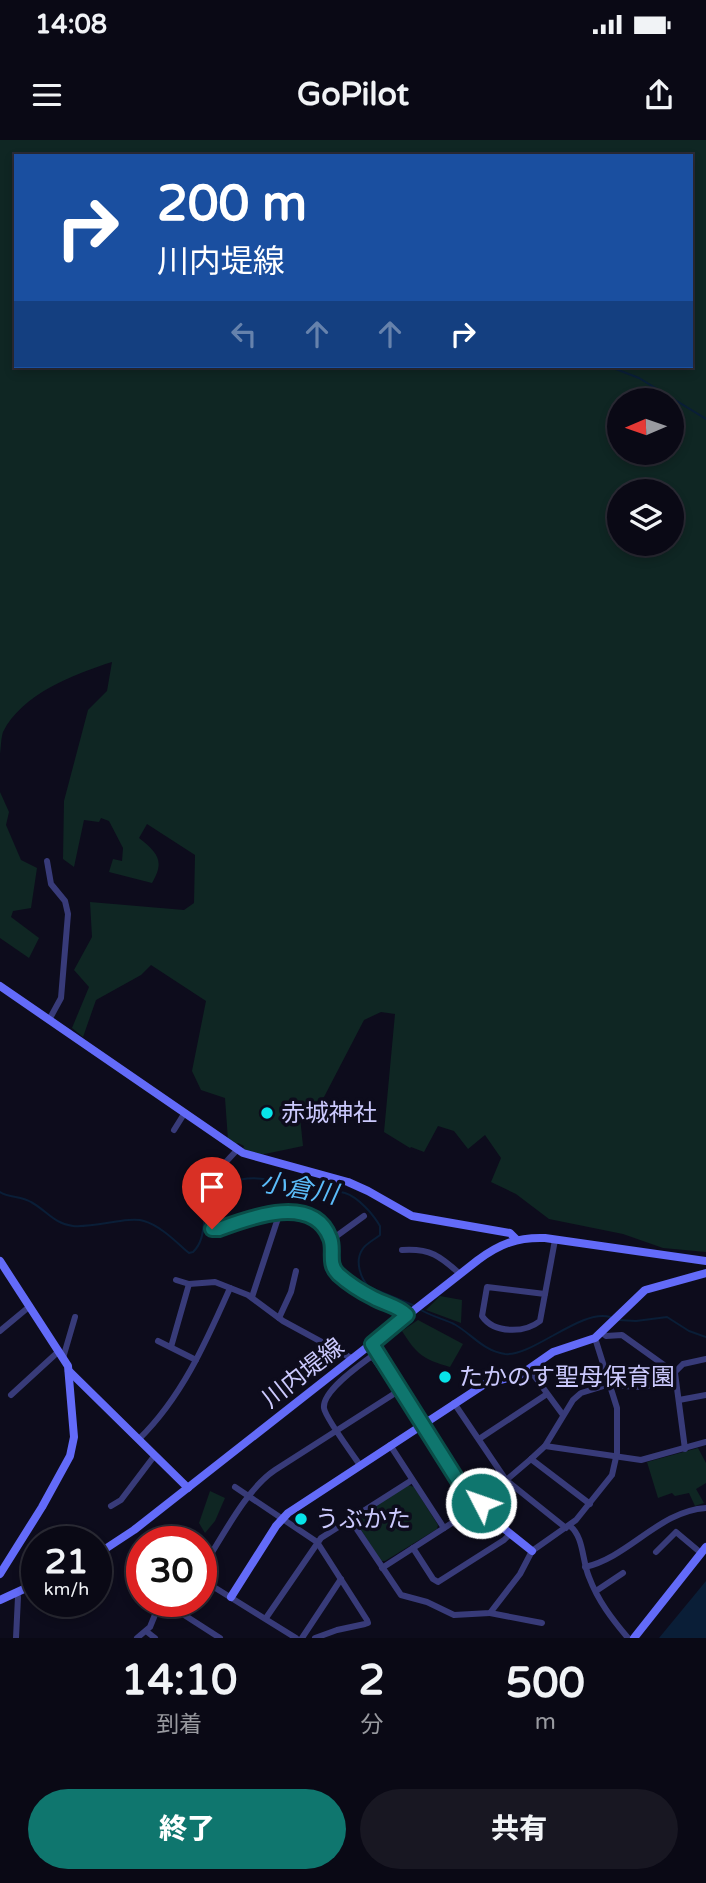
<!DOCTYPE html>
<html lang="ja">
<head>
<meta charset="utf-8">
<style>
	body { margin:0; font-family:"Varela Round","Noto Sans JP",sans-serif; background:#181722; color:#f1f3f6; height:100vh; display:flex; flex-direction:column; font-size:26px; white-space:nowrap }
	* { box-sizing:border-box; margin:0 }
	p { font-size:23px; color:#999aa0 }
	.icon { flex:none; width:38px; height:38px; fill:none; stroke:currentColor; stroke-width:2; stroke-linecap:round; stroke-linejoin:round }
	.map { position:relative; height:1498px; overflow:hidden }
	.drawer { display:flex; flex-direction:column; background:#0a0915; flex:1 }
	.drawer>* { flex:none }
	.banner { position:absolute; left:14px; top:14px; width:679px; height:214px; border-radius:0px; box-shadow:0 4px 10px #0003,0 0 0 2px #2a2a34; background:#1a4fa0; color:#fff; overflow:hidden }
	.needle { width:46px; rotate:268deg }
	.controls { position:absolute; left:607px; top:248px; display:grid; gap:14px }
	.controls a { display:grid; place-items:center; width:77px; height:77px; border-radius:50%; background:#0a0915; box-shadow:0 4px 10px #0003,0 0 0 2px #2a2a34; font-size:35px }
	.speed { position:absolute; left:21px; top:1386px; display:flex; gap:14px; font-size:35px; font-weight:700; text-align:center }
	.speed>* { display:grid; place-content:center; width:91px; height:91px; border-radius:50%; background:#0a0915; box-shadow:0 4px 10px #0003,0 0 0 2px #2a2a34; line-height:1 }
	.speed small { font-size:18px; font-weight:400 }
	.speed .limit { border:10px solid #d22; background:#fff; color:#111 }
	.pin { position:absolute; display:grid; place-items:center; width:60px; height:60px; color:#fff; margin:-72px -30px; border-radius:50% 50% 50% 0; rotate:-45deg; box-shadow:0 0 7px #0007 }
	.pin .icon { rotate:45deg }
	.me { position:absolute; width:77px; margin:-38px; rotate:311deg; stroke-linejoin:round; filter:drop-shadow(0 0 5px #0008) }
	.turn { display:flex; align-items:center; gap:24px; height:147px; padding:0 28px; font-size:32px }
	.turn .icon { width:91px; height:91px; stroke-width:2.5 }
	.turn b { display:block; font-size:49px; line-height:60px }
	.lanes { display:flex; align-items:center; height:66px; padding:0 28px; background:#0003; justify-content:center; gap:35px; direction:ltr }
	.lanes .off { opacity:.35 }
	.eta { display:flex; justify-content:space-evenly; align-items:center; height:119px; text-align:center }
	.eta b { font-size:42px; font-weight:800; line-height:49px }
	.button { display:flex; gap:14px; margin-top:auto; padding:14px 28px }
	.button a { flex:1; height:80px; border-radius:42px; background:#0f766e; color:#fff; font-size:28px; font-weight:800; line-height:80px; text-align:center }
	.button a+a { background:#181722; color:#f1f3f6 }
	.status { display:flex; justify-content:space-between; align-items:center; height:49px; padding:0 35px; background:#0a0915; direction:ltr }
	.status svg { height:19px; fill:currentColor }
	header { display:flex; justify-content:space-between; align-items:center; height:91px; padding:0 28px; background:#0a0915; font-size:32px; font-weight:800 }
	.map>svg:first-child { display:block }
	.green { fill:#0f2623; fill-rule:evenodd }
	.water { fill:#0a1e37 }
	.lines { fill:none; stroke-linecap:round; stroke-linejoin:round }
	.stream { stroke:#0a1e37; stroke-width:2 }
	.street { stroke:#383b79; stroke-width:6 }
	.secondary { stroke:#636bf9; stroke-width:8 }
	.route-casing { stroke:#0a4d48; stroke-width:18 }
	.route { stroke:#0f766e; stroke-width:12 }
	.poi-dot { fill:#08e4e9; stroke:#0d0c1c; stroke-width:2.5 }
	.labels { text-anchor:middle; stroke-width:7; stroke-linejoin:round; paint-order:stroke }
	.poi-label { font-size:24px; fill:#cbc9fd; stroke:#0d0c1c; text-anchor:start }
	.street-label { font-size:24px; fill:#cbc9fd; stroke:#0d0c1c }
	.water-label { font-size:26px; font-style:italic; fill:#5bbcf9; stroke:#0d0c1c }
</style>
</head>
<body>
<div class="status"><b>14:08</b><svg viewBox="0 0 49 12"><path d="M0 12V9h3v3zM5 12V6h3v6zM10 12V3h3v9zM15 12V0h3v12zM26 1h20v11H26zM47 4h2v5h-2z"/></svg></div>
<header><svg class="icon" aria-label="menu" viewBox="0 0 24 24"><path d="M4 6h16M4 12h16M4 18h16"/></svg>GoPilot<svg class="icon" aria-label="share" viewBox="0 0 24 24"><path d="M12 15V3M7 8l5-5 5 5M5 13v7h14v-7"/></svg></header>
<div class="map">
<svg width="706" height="1498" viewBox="0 0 706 1498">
	<rect width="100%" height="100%" fill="#0d0c1c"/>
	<g class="green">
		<path d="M0,0H706V1112L663,1108L623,1094L549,1079L516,1054L491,1042L501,1018L485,995L468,1009L454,991L438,986L424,1012L411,1007L410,1008L384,992L395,874L381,872L364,880L324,957L300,977L303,1006L260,1015L243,1009L244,1006L238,1003L235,1005L228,1000L225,958L201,950L192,931L206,861L151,825L141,835L96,860L83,897L72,888L89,847L74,830L92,797L90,762L184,770L194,763L195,715L147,684L139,698C158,713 165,721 152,743L109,732L113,719L122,721L123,708L109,681L101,678L99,682L84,680L74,727L63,719L64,661L88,570L107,551L112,522C74,534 22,554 3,592C1,598 1,607 0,614ZM16,16H691V226H16ZM620,261H672V313H620ZM620,352H672V404H620Z"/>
		<polygon points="0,652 9,672 6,685 21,720 37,728 31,768 13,771 11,777 39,798 29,818 0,798"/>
		<polygon points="440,1156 462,1160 461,1183 426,1170"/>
		<path d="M418,1180L463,1204L450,1227C423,1219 417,1215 402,1191Z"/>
		<polygon points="698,1308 706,1323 706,1343 696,1349 704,1363 695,1366 689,1353 675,1356 672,1353 658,1358 647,1322"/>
		<polygon points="408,1345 414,1347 438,1385 437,1389 385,1421 381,1421 356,1382 357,1378"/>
		<polygon points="210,1351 225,1358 215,1381 205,1393 199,1383"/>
	</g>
	<polygon class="water" points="706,1441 706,1498 659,1498"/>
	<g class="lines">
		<g class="stream">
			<polyline points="608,226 639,238 706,279"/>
			<path d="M0,1052C10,1058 21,1056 31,1062C46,1070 54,1084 73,1086C95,1088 129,1076 144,1081C161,1086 176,1102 189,1113L193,1112C210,1096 198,1070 215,1053C243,1026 280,1043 313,1050C323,1052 335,1050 345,1053C358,1057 373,1074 380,1086V1095C374,1100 365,1104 362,1110C355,1121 360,1138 369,1147L415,1166"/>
			<path d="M419,1169C431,1176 443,1179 454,1184C472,1194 483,1211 505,1214C532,1217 582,1168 610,1177"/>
			<polyline points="619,1180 636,1181 667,1177 689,1191 706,1197"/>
		</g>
		<g class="street">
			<polyline points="47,721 51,744 65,761 68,774 61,858 49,880"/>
			<polyline points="174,990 184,974"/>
			<polyline points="224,1024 237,1010"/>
			<path d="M212,1089H219C255,1076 308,1054 331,1100C331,1107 329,1115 332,1122C340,1151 388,1157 407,1175"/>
			<polyline points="331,1100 364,1076"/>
			<path d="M402,1110C430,1108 440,1116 460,1134"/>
			<polyline points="176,1140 189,1144 215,1142 248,1155 283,1181 353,1219"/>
			<path d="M487,1147L545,1154L540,1181C525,1193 494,1194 482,1176Z"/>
			<polyline points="545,1154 555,1100"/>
			<polyline points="252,1157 280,1072"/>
			<polyline points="279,1178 291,1152 296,1131"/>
			<polyline points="0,1191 30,1166"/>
			<polyline points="601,1192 606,1196 622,1195 675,1233 685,1309"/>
			<polyline points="158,1201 196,1220"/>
			<polyline points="171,1207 189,1144"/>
			<polyline points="63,1218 75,1177"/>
			<polyline points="530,1230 563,1275"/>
			<polyline points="11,1255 59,1211"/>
			<polyline points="679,1260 706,1255"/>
			<polyline points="454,1263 506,1340 566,1388"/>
			<path d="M139,1299C182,1257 206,1202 230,1148"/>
			<polyline points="479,1299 547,1254"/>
			<polyline points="390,1305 444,1388"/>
			<polyline points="545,1306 641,1320 706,1302"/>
			<polyline points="531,1319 590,1364"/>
			<polyline points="235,1347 317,1402 367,1480 368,1483 365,1484 337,1490 315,1498"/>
			<polyline points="111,1366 121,1360 155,1315"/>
			<polyline points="350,1379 401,1455 427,1462 454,1475 490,1473 520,1434 532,1411 576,1380 612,1335 617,1313 617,1268 595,1198"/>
			<path d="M570,1386C584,1397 582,1421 589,1437C598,1461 612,1479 628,1498"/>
			<polyline points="413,1408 433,1439 438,1442 504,1400 509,1395"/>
			<polyline points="656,1412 676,1392 701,1413"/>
			<path d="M585,1427C629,1417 659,1371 706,1368"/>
			<polyline points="382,1428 469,1372 531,1319 545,1306 573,1260 581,1253 607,1245 640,1247 648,1246 670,1237 683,1224 706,1219"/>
			<path d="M201,1430C221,1400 245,1350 275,1330L400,1250L392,1244L372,1216C360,1225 322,1251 324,1268C325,1277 353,1315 360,1325"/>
			<polyline points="201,1439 296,1498"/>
			<polyline points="596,1451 623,1433"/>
			<polyline points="490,1473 542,1483"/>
			<polyline points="266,1478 321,1398 412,1340"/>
			<polyline points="146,1491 155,1498"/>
			<polyline points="16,1498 18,1457 17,1452"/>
			<polyline points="137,1498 150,1487 159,1465 164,1462 220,1498"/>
			<polyline points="302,1498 341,1439"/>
		</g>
		<g class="secondary">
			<polyline points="0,846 243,1013 348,1042 368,1051 412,1076 510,1093 516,1099"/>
			<polyline points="0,1121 68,1226 74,1297 70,1316 42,1367 0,1434"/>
			<polyline points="372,1204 472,1363 532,1411"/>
			<polyline points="69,1231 188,1348"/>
			<path d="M96,1415L134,1390L478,1120C500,1104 517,1097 545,1098L706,1121"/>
			<polyline points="231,1457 276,1386 288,1373 485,1244 520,1235 553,1212 595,1198 645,1150 706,1133"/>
			<polyline points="0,1460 37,1443"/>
			<polyline points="634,1498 706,1407"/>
		</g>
	</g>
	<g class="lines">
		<defs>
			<path id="route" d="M212,1089H219C249,1078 313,1053 330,1098C335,1110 327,1123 338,1134C348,1143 362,1152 374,1158C385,1164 398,1166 407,1175L372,1204L472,1363L475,1367L481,1363"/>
		</defs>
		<use href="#route" class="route-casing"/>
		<use href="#route" class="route"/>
	</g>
	<g class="poi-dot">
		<circle cx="267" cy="973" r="7"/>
		<circle cx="445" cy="1237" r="7"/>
		<circle cx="301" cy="1379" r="7"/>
	</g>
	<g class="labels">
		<g class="poi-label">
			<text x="281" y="981">赤城神社</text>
			<text x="459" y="1245">たかのす聖母保育園</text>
			<text x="315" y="1387">うぶかた</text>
		</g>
		<g class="street-label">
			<text transform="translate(303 1233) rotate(-38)" y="8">川内堤線</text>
		</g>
		<g class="water-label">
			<text transform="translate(299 1048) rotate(10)" y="9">小倉川</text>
		</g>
	</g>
</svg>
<div class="controls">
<a><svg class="needle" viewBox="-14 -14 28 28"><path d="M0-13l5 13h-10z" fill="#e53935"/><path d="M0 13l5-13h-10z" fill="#999aa0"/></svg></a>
<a><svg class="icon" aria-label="layers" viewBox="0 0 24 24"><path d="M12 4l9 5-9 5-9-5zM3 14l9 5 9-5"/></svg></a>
</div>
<div class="speed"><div>21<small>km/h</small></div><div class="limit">30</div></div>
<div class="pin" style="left:212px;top:1089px;background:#d93025"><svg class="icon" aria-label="arrive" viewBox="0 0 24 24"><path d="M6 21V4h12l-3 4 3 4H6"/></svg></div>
<svg class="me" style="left:481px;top:1363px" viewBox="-20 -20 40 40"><circle r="17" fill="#0f766e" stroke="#fff" stroke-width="3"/><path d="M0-11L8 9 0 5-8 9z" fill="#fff"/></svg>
<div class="banner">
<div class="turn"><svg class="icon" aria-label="right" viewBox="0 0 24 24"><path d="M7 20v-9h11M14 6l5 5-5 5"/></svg><div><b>200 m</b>川内堤線</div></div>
<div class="lanes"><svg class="icon off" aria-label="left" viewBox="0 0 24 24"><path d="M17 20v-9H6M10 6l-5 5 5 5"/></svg><svg class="icon off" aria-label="ahead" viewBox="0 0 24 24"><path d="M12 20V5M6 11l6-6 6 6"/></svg><svg class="icon off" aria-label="ahead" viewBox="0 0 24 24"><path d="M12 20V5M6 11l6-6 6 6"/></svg><svg class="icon" aria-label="right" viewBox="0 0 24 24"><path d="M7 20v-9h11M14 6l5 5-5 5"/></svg></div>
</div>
</div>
<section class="drawer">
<div class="eta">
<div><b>14:10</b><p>到着</p></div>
<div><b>2</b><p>分</p></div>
<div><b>500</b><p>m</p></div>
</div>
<div class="button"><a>終了</a><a>共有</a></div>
</section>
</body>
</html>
